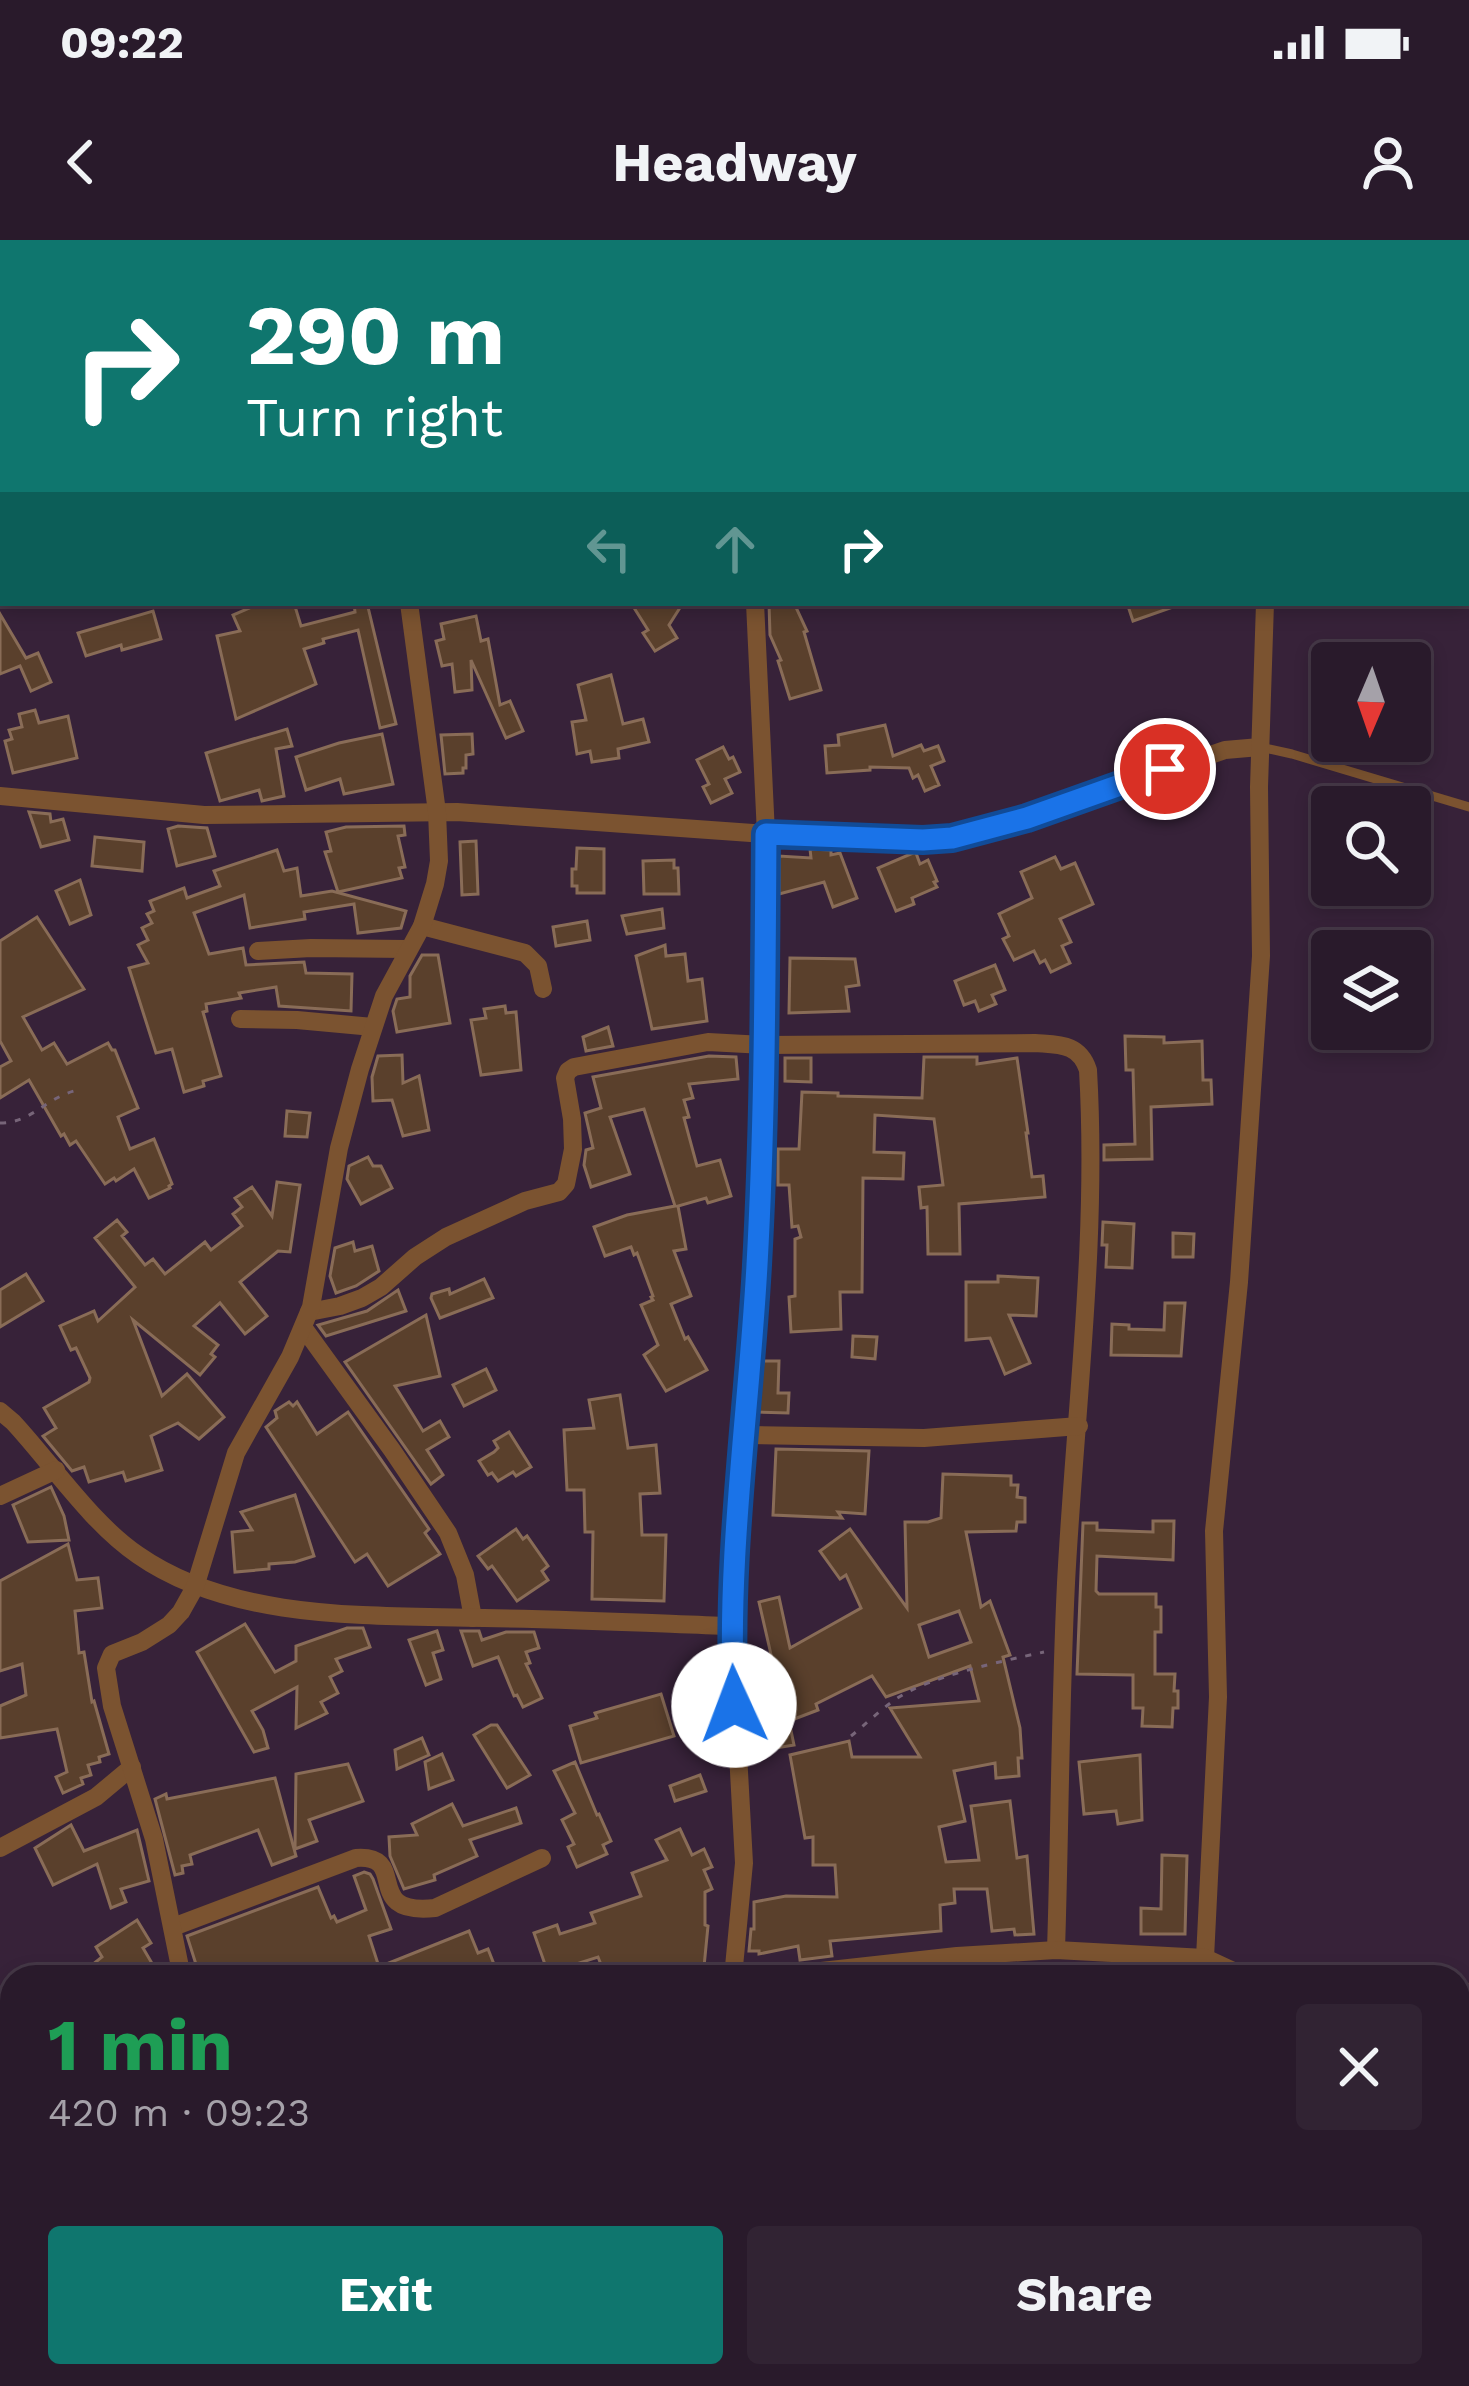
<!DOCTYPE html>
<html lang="en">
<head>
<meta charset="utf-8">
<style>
	body { margin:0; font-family:"Work Sans",sans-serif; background:#312333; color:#f1f3f6; height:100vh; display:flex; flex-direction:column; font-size:45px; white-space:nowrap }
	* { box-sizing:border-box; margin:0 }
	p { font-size:39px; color:#a5a1a9 }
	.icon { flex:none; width:66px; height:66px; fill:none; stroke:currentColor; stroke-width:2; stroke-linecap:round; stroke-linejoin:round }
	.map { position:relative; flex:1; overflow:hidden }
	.panel { position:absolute; left:0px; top:1725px; width:1470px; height:423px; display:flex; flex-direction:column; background:#291a2b; border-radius:36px 36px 0 0; box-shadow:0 6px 18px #0003,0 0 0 3px #453847 }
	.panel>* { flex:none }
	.banner { position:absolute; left:0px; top:0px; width:1470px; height:366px; box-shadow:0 6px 18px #0003,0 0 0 3px #453847; background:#0f766e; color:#fff; overflow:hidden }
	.needle { width:78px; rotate:182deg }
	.buttons { position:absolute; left:1311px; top:402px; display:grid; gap:24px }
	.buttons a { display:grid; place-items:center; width:120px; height:120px; border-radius:12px; background:#291a2b; box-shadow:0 6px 18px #0003,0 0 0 3px #453847; font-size:60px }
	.pin { position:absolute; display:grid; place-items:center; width:102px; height:102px; color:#fff; margin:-51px; border:6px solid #fff; border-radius:50%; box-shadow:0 3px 12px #0007 }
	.me { position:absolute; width:132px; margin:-66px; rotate:358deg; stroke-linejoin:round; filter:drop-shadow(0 0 9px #0008) }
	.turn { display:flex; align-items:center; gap:42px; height:252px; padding:0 48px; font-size:54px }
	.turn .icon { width:156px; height:156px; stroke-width:2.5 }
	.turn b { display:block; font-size:84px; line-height:102px }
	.lanes { display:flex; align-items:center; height:114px; padding:0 48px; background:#0003; justify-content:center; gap:60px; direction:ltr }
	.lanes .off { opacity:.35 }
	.round { display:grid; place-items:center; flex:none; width:126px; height:126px; border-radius:12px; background:#312333 }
	.summary { display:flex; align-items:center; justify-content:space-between; height:204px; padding:0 48px }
	h1 { font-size:72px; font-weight:700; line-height:90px; color:#1e9e55 }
	.action { display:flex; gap:24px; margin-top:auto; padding:24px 48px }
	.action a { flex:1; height:138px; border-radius:12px; background:#0f766e; color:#fff; font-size:48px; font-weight:700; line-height:138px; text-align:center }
	.action a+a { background:#312333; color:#f1f3f6 }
	.status { display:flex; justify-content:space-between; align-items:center; height:84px; padding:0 60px; background:#291a2b; direction:ltr }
	.status svg { height:33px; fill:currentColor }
	header { display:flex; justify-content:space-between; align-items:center; height:156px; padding:0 48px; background:#291a2b; font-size:54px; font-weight:700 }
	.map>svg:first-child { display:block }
	.building { fill:#5a402c; stroke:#896c57; stroke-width:3; fill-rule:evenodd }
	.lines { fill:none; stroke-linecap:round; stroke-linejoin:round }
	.path { stroke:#776579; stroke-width:3; stroke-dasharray:6 9; stroke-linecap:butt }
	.lane { stroke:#7b5330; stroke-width:9 }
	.street { stroke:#7b5330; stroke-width:18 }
	.route-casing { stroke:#114b97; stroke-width:30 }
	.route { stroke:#1a73e8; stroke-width:21 }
</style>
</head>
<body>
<div class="status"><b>09:22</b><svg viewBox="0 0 49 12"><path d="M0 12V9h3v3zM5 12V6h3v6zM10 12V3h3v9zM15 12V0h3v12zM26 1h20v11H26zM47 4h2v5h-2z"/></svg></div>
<header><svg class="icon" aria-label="back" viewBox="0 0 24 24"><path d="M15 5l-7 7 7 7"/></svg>Headway<svg class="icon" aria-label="person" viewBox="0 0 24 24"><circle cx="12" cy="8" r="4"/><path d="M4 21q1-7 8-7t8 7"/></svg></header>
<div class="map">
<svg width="1469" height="2146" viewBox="0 0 1469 2146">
	<rect width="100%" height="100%" fill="#372239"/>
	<g class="building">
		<polygon points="261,363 294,363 301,386 355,372 354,363 367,363 396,484 380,488 358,390 323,399 324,403 304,409 316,444 236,479 217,396 240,391 233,375"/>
		<polygon points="631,363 683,363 669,385 677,398 655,411 643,393 648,390"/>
		<polygon points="769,363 794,363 807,391 804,392 821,450 790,459 778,421 781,420 770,395"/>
		<polygon points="1127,363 1176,363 1176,366 1133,381"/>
		<polygon points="153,371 161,399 122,410 121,405 86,416 78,393"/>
		<polygon points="0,374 26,418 38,413 51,442 31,451 20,426 0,434"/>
		<polygon points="476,376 481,401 488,399 500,465 510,461 523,491 506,498 471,420 472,450 455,452 452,424 442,426 436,401 444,399 441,384"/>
		<polygon points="611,435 623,484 643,479 649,502 618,509 619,518 592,522 590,511 577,514 572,482 586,480 578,445"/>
		<polygon points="35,470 39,483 68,476 77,518 13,533 5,501 12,499 9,490 22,487 19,474"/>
		<polygon points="885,485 893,516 921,505 924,511 938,506 944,521 931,526 939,545 925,551 918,535 913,538 909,528 870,527 870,530 827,533 825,506 839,505 838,495"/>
		<polygon points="287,489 292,506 276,509 284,556 262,561 259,550 220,561 206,513"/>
		<polygon points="382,494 393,544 344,554 340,539 306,550 296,517 339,503"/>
		<polygon points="472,494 473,514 466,515 466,528 463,528 463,533 445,534 441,495"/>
		<polygon points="723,507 729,519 733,517 740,532 725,539 732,553 711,563 703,547 709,544 697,520"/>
		<polygon points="29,572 50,574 51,582 63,579 69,600 41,607"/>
		<polygon points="178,586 207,588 215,616 177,626 168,589"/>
		<polygon points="404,586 405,595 398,596 405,627 399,628 402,638 338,652 325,612 331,611 326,592 346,587"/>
		<polygon points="95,597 144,602 142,631 92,626"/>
		<polygon points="476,601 478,654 462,655 460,602"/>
		<polygon points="577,608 604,609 604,653 577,653 577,646 572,646 572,629 576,629"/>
		<polygon points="810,609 831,610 831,615 840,613 857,658 833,667 824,642 779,654 779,616 811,618"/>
		<polygon points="277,610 284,631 297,628 301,656 332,651 406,671 401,688 358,693 354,664 304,672 305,679 250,688 244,655 194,673 209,714 243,708 246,725 304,722 306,733 352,734 351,771 279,766 276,747 239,753 241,758 206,764 207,771 203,772 221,836 203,841 204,846 184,852 172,809 156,813 129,728 148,723 138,705 148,700 142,688 152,683 147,674 154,671 150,661 184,648 187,658 220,646 214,631"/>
		<polygon points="913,613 916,613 920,624 928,620 937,641 934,642 937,647 912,658 914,664 896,671 878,628"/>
		<polygon points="1055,617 1061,629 1075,623 1093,664 1060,679 1071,702 1062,706 1070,723 1051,732 1045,720 1040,723 1034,711 1014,720 1003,699 1009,696 999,674 1032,658 1021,632"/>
		<polygon points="674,620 674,628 678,628 679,654 644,654 643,621"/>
		<polygon points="80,640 91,675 70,684 56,651"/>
		<polygon points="662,669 664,688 627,694 622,676"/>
		<polygon points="37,677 84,749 23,777 42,810 54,803 67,824 108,803 112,810 115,810 138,868 118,877 130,909 154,899 172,944 169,946 170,948 149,958 134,929 116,941 114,938 105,944 76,901 70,905 64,894 61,896 29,840 0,858 0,827 11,821 0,801 0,701"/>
		<polygon points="587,681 590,700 556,706 553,687"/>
		<polygon points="665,705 666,716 685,714 688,741 702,739 707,781 652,789 636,716"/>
		<polygon points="422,715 438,715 450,783 397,792 393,771 397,759 410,757 410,736"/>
		<polygon points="790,718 855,719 859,745 846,747 849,771 789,773"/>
		<polygon points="995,725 1005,750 992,755 996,764 979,771 975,761 964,765 955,741"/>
		<polygon points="505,766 506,773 516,772 521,830 481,835 471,780 486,778 484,769"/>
		<polygon points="608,787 613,806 586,811 583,797"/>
		<polygon points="1125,796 1164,797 1164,803 1202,801 1203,840 1211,840 1212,864 1151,867 1152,919 1104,920 1104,905 1135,904 1133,830 1126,830"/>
		<polygon points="402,815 403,843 419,836 429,890 403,896 392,860 373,861 372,837 378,816"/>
		<polygon points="709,816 736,817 738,839 689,844 693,858 684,860 689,877 684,878 697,926 720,920 731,956 708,963 706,958 678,966 686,1009 674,1011 691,1056 671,1064 685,1099 688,1097 707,1130 666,1151 644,1115 658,1105 641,1065 653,1060 651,1057 653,1056 637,1013 634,1015 631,1007 605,1016 594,987 627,975 675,966 644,869 610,877 630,934 591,947 584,925 586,910 593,908 585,873 601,868 593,837"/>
		<polygon points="924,817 977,817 977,824 1017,818 1028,893 1026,893 1032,937 1043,936 1045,957 959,964 960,1014 928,1014 927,967 921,968 919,947 943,945 934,879 875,875 874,912 904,913 903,939 863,938 862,1052 840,1052 841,1089 791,1092 789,1057 795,1056 795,999 801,997 798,986 792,987 789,945 778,945 778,909 799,909 802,852 838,853 838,856 922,858"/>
		<polygon points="785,818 811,818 811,842 785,841"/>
		<polygon points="287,871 310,873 307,897 285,896"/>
		<polygon points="368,917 373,926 381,926 392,948 361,964 347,939 349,926"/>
		<polygon points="277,942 300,945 290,1012 278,1011 240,1042 267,1076 245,1094 220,1063 194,1086 218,1105 211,1114 215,1117 200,1135 133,1080 162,1156 187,1134 224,1177 199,1199 178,1183 151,1196 162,1230 126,1241 123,1232 89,1242 84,1227 72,1231 43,1196 56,1188 44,1168 89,1142 90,1138 76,1108 71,1110 60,1086 94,1071 98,1081 135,1047 95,998 117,980 127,992 122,996 145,1025 153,1019 165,1034 205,1002 211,1010 242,986 233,974 242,967 235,958 252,947 272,976"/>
		<polygon points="1103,982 1134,984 1132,1028 1106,1027 1107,1005 1102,1005"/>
		<polygon points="1173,993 1194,994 1193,1017 1173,1017"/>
		<polygon points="353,1002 355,1011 372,1006 379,1031 356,1046 336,1053 330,1036 335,1008"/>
		<polygon points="26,1034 43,1061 0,1087 0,1050"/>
		<polygon points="998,1036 1038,1038 1036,1076 1009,1075 1030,1123 1005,1134 990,1098 966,1100 966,1042 998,1042"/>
		<polygon points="484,1039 493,1058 440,1078 431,1058 432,1054 449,1049 450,1054"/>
		<polygon points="398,1050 406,1071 326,1096 318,1085 367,1071"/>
		<polygon points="1165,1063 1185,1063 1181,1116 1111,1115 1112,1084 1129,1085 1129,1089 1164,1090"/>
		<polygon points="426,1075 440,1136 395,1146 423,1191 440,1181 449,1197 427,1210 443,1235 431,1244 345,1122"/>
		<polygon points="853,1096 877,1097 875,1119 852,1117"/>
		<polygon points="763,1121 779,1121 778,1153 789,1153 788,1173 758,1172"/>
		<polygon points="486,1129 496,1150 464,1166 453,1145"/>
		<polygon points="620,1155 628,1208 656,1205 660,1253 640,1254 642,1295 666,1295 664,1361 592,1359 593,1292 585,1292 584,1250 567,1250 564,1190 594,1188 589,1160"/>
		<polygon points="289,1162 293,1166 297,1162 317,1194 348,1172 429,1289 425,1293 440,1314 388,1346 367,1314 355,1322 266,1187 277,1178 275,1171"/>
		<polygon points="509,1192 531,1227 516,1236 513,1232 498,1241 492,1233 488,1235 479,1221 494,1212 498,1208 494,1201"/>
		<polygon points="776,1209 869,1211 865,1274 838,1272 842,1278 773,1275"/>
		<path d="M943,1234L1011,1236V1245H1018L1017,1257L1025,1258V1282H1017L1016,1291L966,1292L981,1367L990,1361L1010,1415L1003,1417L1020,1488L1022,1518H1018L1019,1536L996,1538L995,1523L954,1531L965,1581L939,1587L946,1622L979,1620L971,1566L1010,1561L1017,1618L1027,1616L1034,1694L1015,1695L1014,1689L992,1691L987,1649H954L955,1663L940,1665L941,1691L830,1701L832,1716L800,1720L798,1706L759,1714V1711H749L751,1689H754V1662L786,1656L837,1657L835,1625H813V1597L805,1598L790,1515L849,1501L852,1517H920L890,1468L979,1461L970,1426L886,1457L872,1436L816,1464L818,1470L789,1481L794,1505L751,1512L748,1419H772L759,1362L779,1357L790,1408L861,1368L846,1335L840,1339L820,1311L850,1289L907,1368L905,1282H928L941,1278ZM959,1371L971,1402L929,1417L919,1385Z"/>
		<polygon points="51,1247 64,1276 69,1300 28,1302 13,1265"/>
		<polygon points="295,1255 314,1316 295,1322 269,1324 269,1329 235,1332 232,1292 252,1290 241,1272"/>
		<polygon points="1153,1281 1174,1281 1173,1320 1097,1316 1096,1351 1099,1354 1156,1354 1156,1367 1161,1367 1161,1392 1155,1392 1155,1434 1175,1434 1174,1451 1178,1451 1178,1468 1173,1468 1172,1487 1142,1486 1143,1468 1133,1468 1133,1435 1077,1434 1083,1283 1097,1283 1097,1290 1153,1292"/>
		<polygon points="516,1289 523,1299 527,1296 548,1326 542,1331 548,1340 517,1361 492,1326 488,1329 478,1316"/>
		<polygon points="68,1304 77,1340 98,1338 102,1368 75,1371 79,1413 84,1412 92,1462 94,1461 109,1514 99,1517 100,1522 88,1525 91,1535 81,1538 83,1544 63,1553 56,1537 67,1532 57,1489 0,1498 0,1466 26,1455 22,1424 0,1431 0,1341"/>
		<polygon points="245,1384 275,1432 296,1421 296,1406 347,1388 363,1388 370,1407 336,1419 342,1431 330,1437 338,1453 321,1462 327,1473 296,1488 297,1447 252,1471 263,1490 268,1508 254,1512 197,1412"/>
		<polygon points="437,1391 443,1410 433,1413 441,1439 426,1445 409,1400"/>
		<polygon points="461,1391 479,1391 482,1400 506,1392 534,1392 539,1408 526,1412 530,1423 526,1424 542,1458 523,1467 517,1455 514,1456 498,1417 473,1426"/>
		<polygon points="661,1454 674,1496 581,1523 570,1486 597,1478 595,1473"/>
		<polygon points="491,1485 497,1485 530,1535 507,1548 474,1495"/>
		<polygon points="422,1498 429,1515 397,1529 395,1510"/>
		<polygon points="442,1514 453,1540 429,1549 425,1522"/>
		<polygon points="1140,1515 1142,1580 1118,1584 1116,1571 1084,1574 1079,1522"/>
		<polygon points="575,1522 597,1575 599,1574 611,1601 603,1605 607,1614 577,1627 568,1607 574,1604 562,1580 575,1573 554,1531"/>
		<polygon points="348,1524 363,1561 309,1580 317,1601 295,1609 296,1534"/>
		<polygon points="700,1535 706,1551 675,1561 670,1546"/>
		<polygon points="275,1538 296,1616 272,1625 258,1590 190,1615 192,1624 182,1626 183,1633 175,1635 155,1559 166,1554 167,1559"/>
		<polygon points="452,1564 463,1586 516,1568 521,1583 470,1600 477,1616 434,1635 435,1640 404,1649 390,1616 389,1597 417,1595 412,1584"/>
		<polygon points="71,1585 84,1611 137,1590 149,1641 121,1649 126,1662 111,1668 97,1624 53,1645 35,1608"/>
		<polygon points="680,1589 692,1615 704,1609 712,1627 704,1630 712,1649 705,1652 705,1685 708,1686 704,1727 682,1726 686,1737 606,1737 598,1717 548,1733 534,1693 557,1685 560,1694 595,1683 591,1673 641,1656 632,1633 667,1620 656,1600"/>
		<polygon points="1162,1615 1187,1616 1185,1694 1141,1694 1141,1668 1161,1669"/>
		<polygon points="364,1632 370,1634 373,1639 391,1689 369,1696 379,1727 469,1691 478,1713 488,1709 499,1737 200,1737 187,1696 318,1647 331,1678 334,1676 337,1682 366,1670 354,1636"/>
		<polygon points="137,1680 151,1703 143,1708 160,1737 77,1737 102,1717 96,1707"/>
	</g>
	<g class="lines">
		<g class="path">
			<path d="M0,883C31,883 45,859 74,851"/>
			<path d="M851,1496C866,1484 880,1470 896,1459C930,1436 1003,1421 1044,1412"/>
		</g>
		<g class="lane">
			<polyline points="1260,507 1292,514 1469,567"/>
			<polyline points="1205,1718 1210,1737"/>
			<polyline points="1217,2136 1217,2146"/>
		</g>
		<g class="street">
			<polyline points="332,0 332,3"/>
			<polyline points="0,2 3,12"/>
			<polyline points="845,3 845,0"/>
			<polyline points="1279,3 1279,0"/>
			<polyline points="0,556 204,575 457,572 766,594 923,600 952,598 1027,578 1225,510 1260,507"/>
			<polyline points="422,686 525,713 538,726 543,749"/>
			<polyline points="258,711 311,708 407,709"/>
			<polyline points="240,779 297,780 373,787"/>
			<path d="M309,1072L340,1066L362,1058L381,1047L415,1017L446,997L525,961L559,952L566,944L573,909L572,879L565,838L568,831L574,827L708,802L765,805L1035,803C1059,805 1079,803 1088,830C1098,1001 1075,1172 1066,1343C1060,1465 1060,1587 1056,1710"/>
			<polyline points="303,1087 392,1210 448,1293 465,1335 473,1378"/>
			<path d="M0,1171L13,1182C52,1224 91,1283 138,1315C234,1382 372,1375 484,1378C566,1379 649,1383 731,1386"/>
			<polyline points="743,1195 924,1198 1079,1186"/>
			<polyline points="0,1256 56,1230"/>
			<polyline points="0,1608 96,1557 132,1527"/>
			<path d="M173,1687L356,1618C411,1614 360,1676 435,1668L542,1618"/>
			<polyline points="1205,1718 1218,1457 1214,1291 1239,1042 1261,716 1259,547 1265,363"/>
			<polyline points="182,1737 154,1599 112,1466 106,1428 112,1414 142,1402 169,1385 181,1372 195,1347 236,1213 290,1117 311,1067 339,908 360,829 384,756 422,686 435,644 439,621 437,572 409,363"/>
			<polyline points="733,1737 744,1623 731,1386 743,1195 757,1026 765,805 766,594 755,363"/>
			<polyline points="767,1737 957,1716 1056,1710 1205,1718 1246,1737"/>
			<polyline points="1458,1751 1469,1752"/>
			<polyline points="0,2091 12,2086"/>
			<polyline points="860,2136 864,2146"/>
			<polyline points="707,2146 707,2136"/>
			<polyline points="946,2146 961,2139"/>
		</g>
	</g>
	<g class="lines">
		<defs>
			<path id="route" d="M734,1465C726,1318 749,1172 757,1025C765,882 765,738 766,594L923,600L952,598L1027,578L1165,529"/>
		</defs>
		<use href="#route" class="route-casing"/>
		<use href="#route" class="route"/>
	</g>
</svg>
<div class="buttons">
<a><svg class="needle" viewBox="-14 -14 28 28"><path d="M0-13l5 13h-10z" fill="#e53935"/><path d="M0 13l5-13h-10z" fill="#a5a1a9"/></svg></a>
<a><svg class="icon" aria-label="search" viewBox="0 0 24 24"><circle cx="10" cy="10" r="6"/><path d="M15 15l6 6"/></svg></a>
<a><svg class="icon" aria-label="layers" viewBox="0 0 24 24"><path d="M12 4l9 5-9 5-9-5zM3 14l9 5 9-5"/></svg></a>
</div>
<div class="pin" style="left:1165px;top:529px;background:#d93025"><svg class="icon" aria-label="arrive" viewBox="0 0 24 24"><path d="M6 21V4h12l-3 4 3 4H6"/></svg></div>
<svg class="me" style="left:734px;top:1465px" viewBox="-20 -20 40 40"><circle r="19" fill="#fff"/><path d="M0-13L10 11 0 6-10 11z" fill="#1a73e8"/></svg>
<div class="banner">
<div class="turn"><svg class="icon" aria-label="right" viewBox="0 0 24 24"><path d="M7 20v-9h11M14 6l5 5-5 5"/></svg><div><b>290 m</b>Turn right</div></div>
<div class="lanes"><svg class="icon off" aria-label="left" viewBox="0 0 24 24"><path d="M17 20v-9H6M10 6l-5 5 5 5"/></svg><svg class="icon off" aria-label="ahead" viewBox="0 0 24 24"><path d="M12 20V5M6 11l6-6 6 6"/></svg><svg class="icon" aria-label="right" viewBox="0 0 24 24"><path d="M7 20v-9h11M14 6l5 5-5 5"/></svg></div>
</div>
<section class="panel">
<div class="summary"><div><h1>1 min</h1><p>420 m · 09:23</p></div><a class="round"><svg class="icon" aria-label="close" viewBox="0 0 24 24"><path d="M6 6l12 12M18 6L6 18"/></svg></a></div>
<div class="action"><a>Exit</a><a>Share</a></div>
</section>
</div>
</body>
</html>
